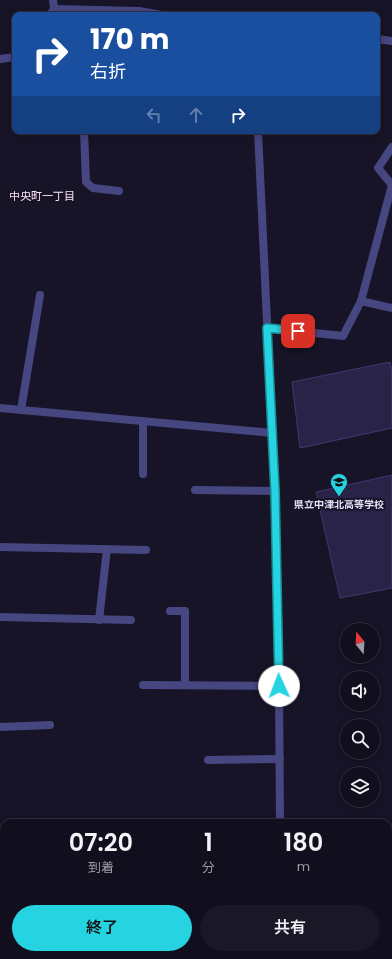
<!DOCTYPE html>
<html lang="ja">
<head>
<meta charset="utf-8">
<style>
	body { margin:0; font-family:Poppins,"Noto Sans JP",sans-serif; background:#1a1827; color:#f1f3f6; height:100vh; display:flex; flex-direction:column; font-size:15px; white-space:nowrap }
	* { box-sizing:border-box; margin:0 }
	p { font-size:13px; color:#9c9ca4 }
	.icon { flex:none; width:22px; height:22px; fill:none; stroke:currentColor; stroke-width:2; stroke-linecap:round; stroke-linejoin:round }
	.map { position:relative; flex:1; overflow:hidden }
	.panel { position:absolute; left:0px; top:819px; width:392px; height:140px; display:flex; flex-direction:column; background:#110f1e; border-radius:12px 12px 0 0; box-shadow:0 2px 10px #0003,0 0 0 1px #302f3c }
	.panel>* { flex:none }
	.top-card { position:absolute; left:12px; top:12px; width:368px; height:122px; border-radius:8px; box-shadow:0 2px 10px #0003,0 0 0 1px #302f3c; background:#1a4fa0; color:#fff; overflow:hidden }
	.needle { width:26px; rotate:342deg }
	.fabs { position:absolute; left:340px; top:623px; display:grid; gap:8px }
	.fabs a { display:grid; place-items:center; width:40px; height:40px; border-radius:50%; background:#110f1e; box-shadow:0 2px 10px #0003,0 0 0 1px #302f3c; font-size:20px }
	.pin { position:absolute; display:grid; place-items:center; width:34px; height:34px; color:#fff; margin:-17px; border-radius:8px; box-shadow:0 2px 6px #0006 }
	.me { position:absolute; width:44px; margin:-22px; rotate:358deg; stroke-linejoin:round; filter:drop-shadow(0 0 3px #0008) }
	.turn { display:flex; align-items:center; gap:14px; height:84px; padding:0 12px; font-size:18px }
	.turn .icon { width:52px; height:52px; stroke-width:2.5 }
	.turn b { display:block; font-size:28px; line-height:34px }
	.lanes { display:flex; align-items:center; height:38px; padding:0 12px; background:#0003; justify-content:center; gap:20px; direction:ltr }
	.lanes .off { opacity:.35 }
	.eta { display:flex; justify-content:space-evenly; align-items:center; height:68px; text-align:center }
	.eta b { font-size:24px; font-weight:600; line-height:28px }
	.primary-button { display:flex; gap:8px; margin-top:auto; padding:8px 12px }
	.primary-button a { flex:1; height:46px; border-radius:24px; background:#26d3e1; color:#111; font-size:16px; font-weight:600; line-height:46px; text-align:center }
	.primary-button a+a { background:#1a1827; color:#f1f3f6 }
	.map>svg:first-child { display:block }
	.building { fill:#292347; stroke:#423870 }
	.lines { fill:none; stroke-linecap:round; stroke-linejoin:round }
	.street { stroke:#464681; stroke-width:8 }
	.route-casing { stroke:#198992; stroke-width:10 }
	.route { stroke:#26d3e1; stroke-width:7 }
	.labels { text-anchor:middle; stroke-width:4; stroke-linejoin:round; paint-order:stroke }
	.poi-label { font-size:10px; font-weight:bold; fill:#e2e0fb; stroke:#171428 }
	.neighbourhood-label { font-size:11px; fill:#fbe2f2; stroke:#171428 }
</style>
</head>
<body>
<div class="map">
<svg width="392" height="959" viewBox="0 0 392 959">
	<rect width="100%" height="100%" fill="#171428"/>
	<g class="building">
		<polygon points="390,362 392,371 392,428 300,448 292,382"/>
		<polygon points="392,475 392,588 340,598 316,492"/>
	</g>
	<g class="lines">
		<g class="street">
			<polyline points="54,9 139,11 162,15"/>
			<polyline points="50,15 54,9 53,0"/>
			<polyline points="377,39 392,41"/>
			<polyline points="0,59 15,57"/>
			<polyline points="84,131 86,182 93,188 119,191"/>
			<polyline points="258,131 275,491 279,686 280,823"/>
			<polyline points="392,147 378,168 392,185"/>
			<polyline points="361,301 392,308"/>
			<polyline points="267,328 343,336 361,301 392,185"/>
			<polyline points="0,408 272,433"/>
			<polyline points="21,410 40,295"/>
			<polyline points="143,474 143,421"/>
			<polyline points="195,490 275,491"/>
			<polyline points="0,547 146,550"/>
			<polyline points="170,611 185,611 185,685"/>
			<polyline points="0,617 131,620"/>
			<polyline points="99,620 107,549"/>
			<polyline points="143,685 279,686"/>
			<polyline points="0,727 50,725"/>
			<polyline points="208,760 280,759"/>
			<polyline points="0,873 4,873"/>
			<polyline points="388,880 392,880"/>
			<polyline points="260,959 261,955"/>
		</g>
	</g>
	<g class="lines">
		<defs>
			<polyline id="route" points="279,686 275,491 267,328 298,331"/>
		</defs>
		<use href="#route" class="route-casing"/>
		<use href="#route" class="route"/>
	</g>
	<defs>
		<symbol id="school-pin" viewBox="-11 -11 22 30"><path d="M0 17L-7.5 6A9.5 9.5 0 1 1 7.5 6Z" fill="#26d3e1" stroke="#171428"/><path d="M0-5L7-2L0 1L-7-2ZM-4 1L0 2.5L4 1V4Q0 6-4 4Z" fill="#111"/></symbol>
	</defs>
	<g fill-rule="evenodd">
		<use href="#school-pin" x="329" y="472" width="20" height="27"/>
	</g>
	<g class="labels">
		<g class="poi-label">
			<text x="339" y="508">県立中津北高等学校</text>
		</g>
		<g class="neighbourhood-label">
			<text x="42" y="200">中央町一丁目</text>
		</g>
	</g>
</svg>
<div class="fabs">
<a><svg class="needle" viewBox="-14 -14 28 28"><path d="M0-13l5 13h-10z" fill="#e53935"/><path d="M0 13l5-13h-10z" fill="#9c9ca4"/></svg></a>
<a><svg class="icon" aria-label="sound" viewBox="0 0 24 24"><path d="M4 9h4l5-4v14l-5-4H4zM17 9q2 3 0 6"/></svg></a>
<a><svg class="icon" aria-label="search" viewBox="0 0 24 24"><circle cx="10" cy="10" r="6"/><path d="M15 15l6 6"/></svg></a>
<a><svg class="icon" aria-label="layers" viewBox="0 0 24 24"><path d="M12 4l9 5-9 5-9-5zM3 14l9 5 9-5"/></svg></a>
</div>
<div class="pin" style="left:298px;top:331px;background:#d93025"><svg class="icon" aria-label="arrive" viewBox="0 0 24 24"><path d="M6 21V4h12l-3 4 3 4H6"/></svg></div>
<svg class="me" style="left:279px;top:686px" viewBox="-20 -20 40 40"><circle r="19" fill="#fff"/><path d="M0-13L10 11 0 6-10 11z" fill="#26d3e1"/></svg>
<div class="top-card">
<div class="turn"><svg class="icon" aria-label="right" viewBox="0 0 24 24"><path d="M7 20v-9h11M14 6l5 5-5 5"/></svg><div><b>170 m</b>右折</div></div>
<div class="lanes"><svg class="icon off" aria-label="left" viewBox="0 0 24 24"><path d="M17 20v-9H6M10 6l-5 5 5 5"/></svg><svg class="icon off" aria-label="ahead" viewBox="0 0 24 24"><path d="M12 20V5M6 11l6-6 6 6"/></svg><svg class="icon" aria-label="right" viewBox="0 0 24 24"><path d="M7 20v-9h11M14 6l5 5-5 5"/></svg></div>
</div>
<section class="panel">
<div class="eta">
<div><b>07:20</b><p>到着</p></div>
<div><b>1</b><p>分</p></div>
<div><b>180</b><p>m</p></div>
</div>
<div class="primary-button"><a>終了</a><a>共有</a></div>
</section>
</div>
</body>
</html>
